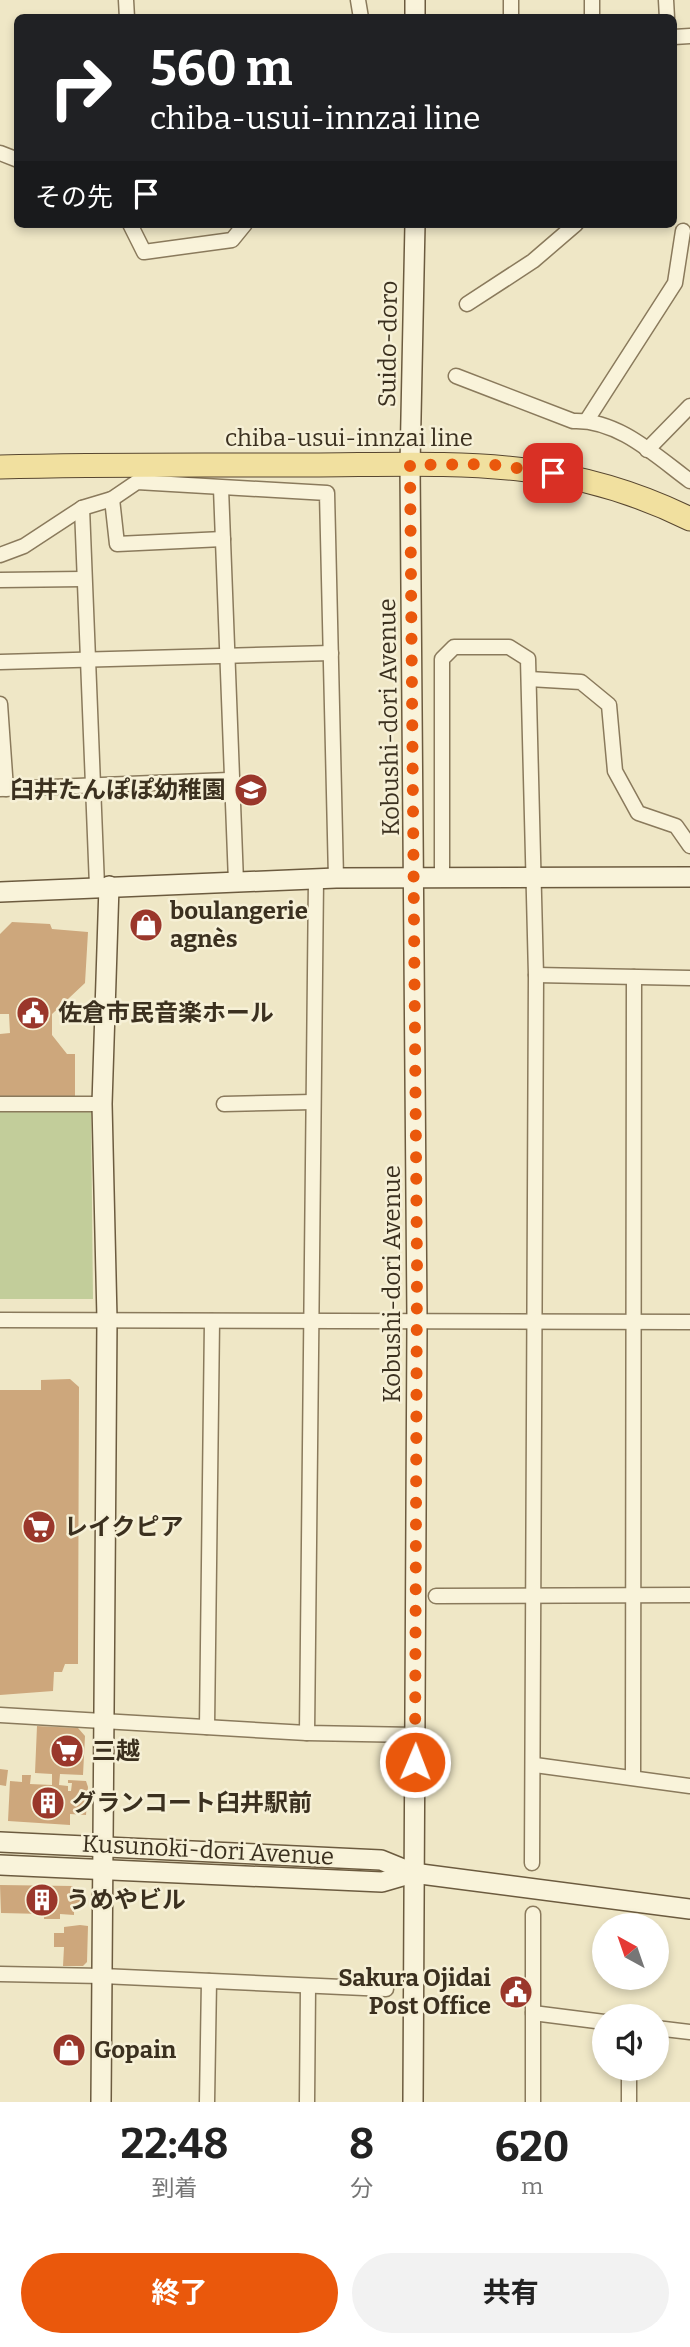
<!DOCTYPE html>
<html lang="ja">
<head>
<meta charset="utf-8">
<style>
	body { margin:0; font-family:Bitter,"Noto Sans JP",serif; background:#f2f2f2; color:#222; height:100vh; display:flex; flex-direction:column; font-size:26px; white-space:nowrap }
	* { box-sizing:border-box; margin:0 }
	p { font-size:23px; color:#767676 }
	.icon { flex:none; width:38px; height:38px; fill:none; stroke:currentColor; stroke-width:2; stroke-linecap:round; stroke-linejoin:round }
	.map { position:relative; height:2102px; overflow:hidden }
	.panel { display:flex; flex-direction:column; background:#fff; flex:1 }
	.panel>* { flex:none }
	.guide { position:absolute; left:14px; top:14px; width:663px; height:214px; border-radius:10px; box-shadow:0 4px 10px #0003; background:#202124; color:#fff; overflow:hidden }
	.needle { width:46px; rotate:320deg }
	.buttons { position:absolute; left:592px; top:1913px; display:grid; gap:14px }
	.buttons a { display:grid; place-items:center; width:77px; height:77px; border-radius:50%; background:#fff; box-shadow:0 4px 10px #0003; font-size:35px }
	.pin { position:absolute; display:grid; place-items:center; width:60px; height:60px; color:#fff; margin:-30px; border-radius:14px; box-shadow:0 4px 10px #0006 }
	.me { position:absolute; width:77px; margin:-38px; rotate:1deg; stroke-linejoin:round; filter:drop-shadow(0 0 5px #0008) }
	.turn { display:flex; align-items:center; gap:24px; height:147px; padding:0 21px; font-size:32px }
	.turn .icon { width:91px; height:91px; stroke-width:2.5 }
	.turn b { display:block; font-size:49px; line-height:60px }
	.then { display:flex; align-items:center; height:66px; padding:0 21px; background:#0003; gap:14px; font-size:26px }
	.eta { display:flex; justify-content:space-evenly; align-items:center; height:119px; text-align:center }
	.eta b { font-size:42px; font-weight:700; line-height:49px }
	.cta { display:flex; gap:14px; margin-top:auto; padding:14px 21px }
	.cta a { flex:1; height:80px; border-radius:42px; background:#ea580c; color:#fff; font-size:28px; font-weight:700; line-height:80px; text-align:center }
	.cta a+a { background:#f2f2f2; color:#222 }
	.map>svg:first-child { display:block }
	.green { fill:#c2cd9a }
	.building { fill:#cda77c }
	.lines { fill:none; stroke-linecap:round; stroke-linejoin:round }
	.street-casing { stroke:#8a7a5c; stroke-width:17 }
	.secondary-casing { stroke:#6c5b3f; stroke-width:22 }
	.primary-casing { stroke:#584730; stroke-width:25 }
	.street { stroke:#f9f3da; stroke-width:14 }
	.secondary { stroke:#f9f3da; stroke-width:19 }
	.primary { stroke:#f1e09f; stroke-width:23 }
	.route { stroke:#ea580c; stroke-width:12; stroke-dasharray:0 21.6 }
	.labels { text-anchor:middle; stroke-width:5; stroke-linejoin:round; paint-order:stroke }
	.street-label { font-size:24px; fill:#3b301f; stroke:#f6f0d6 }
	.poi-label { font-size:24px; font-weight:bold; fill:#3b301f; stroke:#f6f0d6; text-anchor:start }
</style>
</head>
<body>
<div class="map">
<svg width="690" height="2102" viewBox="0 0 690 2102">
	<rect width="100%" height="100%" fill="#efe7c6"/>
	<polygon class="green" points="91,1109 93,1299 0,1299 0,1110"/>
	<g class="building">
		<polygon points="12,922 50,924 52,929 88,932 85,983 52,1014 52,1035 67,1054 75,1054 75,1096 0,1097 0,1034 10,1033 9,1014 0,1014 0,934"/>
		<polygon points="70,1379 79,1387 78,1664 65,1664 62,1672 54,1672 53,1691 0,1695 0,1390 41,1390 41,1380"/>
		<polygon points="37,1726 78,1728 85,1736 83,1775 60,1774 59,1785 68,1786 68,1791 71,1791 72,1783 68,1783 68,1780 86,1781 88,1787 86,1815 70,1814 70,1825 8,1821 10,1781 22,1782 22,1775 31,1775 30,1784 52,1785 52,1774 35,1773"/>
		<polygon points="0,1769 8,1770 6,1786 0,1785"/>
		<polygon points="0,1885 73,1886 73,1894 85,1894 85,1907 74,1906 74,1915 60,1914 60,1919 44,1919 44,1914 1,1913"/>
		<polygon points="80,1925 88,1926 87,1962 83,1966 63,1966 64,1947 54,1947 54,1933 64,1933 64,1927"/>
	</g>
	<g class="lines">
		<defs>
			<g id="street">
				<polyline points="126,0 127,18"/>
				<polyline points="358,0 361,18"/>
				<polyline points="511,0 511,18"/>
				<polyline points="592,0 592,18"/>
				<polyline points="666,0 667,18"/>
				<polyline points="674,37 690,36"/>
				<polyline points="0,153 18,160"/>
				<polyline points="130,224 144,252 232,240 245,224"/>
				<polyline points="467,304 533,261 576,224"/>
				<path d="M456,376L573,421C618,419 656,456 690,481"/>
				<polyline points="587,420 675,283 683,231"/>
				<polyline points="647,450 690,406"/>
				<polyline points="221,488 236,882"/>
				<polyline points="112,499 117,544 223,539"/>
				<polyline points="82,508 97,886"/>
				<polyline points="0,555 24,546 82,508 112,499 137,482 327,493 336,878"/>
				<polyline points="0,580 83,579"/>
				<polyline points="0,662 331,653"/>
				<polyline points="529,679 581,682 609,705 615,771 638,813 676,826 690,846"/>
				<polyline points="0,704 6,789"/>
				<polyline points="0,789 229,780"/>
				<polyline points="442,877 442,659 454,647 509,647 528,659 536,975 532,1863"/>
				<polyline points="536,975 690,978"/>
				<polyline points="0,1104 102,1104"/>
				<polyline points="224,1104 313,1102"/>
				<polyline points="0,1320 690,1322"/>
				<polyline points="436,1596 690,1595"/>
				<polyline points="0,1715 307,1733 416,1735"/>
				<polyline points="207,1727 212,1321"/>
				<polyline points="307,1733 316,879"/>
				<polyline points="535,1765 690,1786"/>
				<polyline points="633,1777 634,977"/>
				<polyline points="0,1974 102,1976 386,1989"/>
				<polyline points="533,2013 604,2022"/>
				<polyline points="656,2028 690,2032"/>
				<polyline points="629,2068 629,2102"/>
				<polyline points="207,2102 209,1981"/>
				<polyline points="307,2102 308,1987"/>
				<polyline points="533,2102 533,1914"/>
			</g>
			<g id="secondary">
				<polyline points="415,0 415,18"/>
				<polyline points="0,892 336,878 690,877"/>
				<polyline points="0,1842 381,1860 413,1873 690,1909"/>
				<polyline points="0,1865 382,1882 413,1873"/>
				<polyline points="101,2102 107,1319 102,1104 109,886"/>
				<polyline points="413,2102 417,1320 410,465 415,224"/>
			</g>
			<path id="primary" d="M0,467C101,464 201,465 302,465C444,465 557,453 690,519"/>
		</defs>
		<use href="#street" class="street-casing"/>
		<use href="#secondary" class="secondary-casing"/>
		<use href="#primary" class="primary-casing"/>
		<use href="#street" class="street"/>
		<use href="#secondary" class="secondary"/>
		<use href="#primary" class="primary"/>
	</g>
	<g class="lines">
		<polyline class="route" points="415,1762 417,1265 410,465 489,464 553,473"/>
	</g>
	<defs>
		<symbol id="school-disc" viewBox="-11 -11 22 22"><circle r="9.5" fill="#9a372b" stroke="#f6f0d6"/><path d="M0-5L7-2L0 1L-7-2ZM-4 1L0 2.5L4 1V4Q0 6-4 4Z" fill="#fff"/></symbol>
		<symbol id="shop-disc" viewBox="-11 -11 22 22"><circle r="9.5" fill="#9a372b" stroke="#f6f0d6"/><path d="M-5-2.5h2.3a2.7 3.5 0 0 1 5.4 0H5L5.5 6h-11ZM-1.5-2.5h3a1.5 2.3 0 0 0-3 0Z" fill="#fff"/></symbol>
		<symbol id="civic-disc" viewBox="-11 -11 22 22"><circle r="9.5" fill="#9a372b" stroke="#f6f0d6"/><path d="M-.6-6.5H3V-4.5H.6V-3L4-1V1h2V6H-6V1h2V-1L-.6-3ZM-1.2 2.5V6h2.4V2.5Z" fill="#fff"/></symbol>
		<symbol id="supermarket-disc" viewBox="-11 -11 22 22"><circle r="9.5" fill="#9a372b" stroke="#f6f0d6"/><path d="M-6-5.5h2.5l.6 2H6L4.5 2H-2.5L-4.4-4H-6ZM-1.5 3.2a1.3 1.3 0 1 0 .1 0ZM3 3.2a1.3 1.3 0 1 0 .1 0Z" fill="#fff"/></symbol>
		<symbol id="building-disc" viewBox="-11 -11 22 22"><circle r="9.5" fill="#9a372b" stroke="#f6f0d6"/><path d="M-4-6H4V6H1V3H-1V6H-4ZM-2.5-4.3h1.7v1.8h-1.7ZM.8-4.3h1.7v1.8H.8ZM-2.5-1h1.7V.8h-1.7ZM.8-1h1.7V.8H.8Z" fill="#fff"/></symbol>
	</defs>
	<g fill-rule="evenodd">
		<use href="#school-disc" x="232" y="771" width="38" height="38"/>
		<use href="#shop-disc" x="127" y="906" width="38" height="38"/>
		<use href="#civic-disc" x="14" y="994" width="38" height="38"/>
		<use href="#supermarket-disc" x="20" y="1508" width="38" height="38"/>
		<use href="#supermarket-disc" x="48" y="1732" width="38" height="38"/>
		<use href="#building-disc" x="29" y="1784" width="38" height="38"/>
		<use href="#building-disc" x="23" y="1881" width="38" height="38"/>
		<use href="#civic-disc" x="497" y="1973" width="38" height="38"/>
		<use href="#shop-disc" x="50" y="2031" width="38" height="38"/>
	</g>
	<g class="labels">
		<g class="street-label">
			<text transform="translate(388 344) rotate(-89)" y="8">Suido-doro</text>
			<text x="349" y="446">chiba-usui-innzai line</text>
			<text transform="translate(389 717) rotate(-91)" y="8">Kobushi-dori Avenue</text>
			<text transform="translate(392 1284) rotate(-90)" y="8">Kobushi-dori Avenue</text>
			<text transform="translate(208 1850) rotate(3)" y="8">Kusunoki-dori Avenue</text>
		</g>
		<g class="poi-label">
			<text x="226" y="798" text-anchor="end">臼井たんぽぽ幼稚園</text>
			<text x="170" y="919">boulangerie<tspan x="170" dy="28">agnès</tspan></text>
			<text x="58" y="1021">佐倉市民音楽ホール</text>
			<text x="64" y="1535">レイクピア</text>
			<text x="92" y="1759">三越</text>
			<text x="72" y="1811">グランコート臼井駅前</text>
			<text x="66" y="1908">うめやビル</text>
			<text x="491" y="1986" text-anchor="end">Sakura Ojidai<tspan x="491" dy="28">Post Office</tspan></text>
			<text x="94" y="2058">Gopain</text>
		</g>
	</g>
</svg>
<div class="buttons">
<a><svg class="needle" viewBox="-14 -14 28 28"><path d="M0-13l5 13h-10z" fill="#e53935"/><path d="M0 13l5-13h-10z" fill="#767676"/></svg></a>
<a><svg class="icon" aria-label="sound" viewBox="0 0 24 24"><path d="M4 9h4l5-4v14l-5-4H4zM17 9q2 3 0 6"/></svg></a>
</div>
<div class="pin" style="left:553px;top:473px;background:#d93025"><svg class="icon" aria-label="arrive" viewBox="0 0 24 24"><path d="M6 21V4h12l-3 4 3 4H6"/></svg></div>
<svg class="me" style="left:415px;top:1762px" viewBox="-20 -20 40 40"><circle r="17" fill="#ea580c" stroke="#fff" stroke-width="3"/><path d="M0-11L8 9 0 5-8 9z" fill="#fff"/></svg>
<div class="guide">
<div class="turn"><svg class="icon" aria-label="right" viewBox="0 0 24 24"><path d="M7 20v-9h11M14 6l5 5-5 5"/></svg><div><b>560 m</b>chiba-usui-innzai line</div></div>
<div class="then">その先<svg class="icon" aria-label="arrive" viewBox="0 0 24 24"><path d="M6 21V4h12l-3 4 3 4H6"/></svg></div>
</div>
</div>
<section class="panel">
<div class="eta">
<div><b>22:48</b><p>到着</p></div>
<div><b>8</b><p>分</p></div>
<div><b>620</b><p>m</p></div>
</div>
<div class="cta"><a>終了</a><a>共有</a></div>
</section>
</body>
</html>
